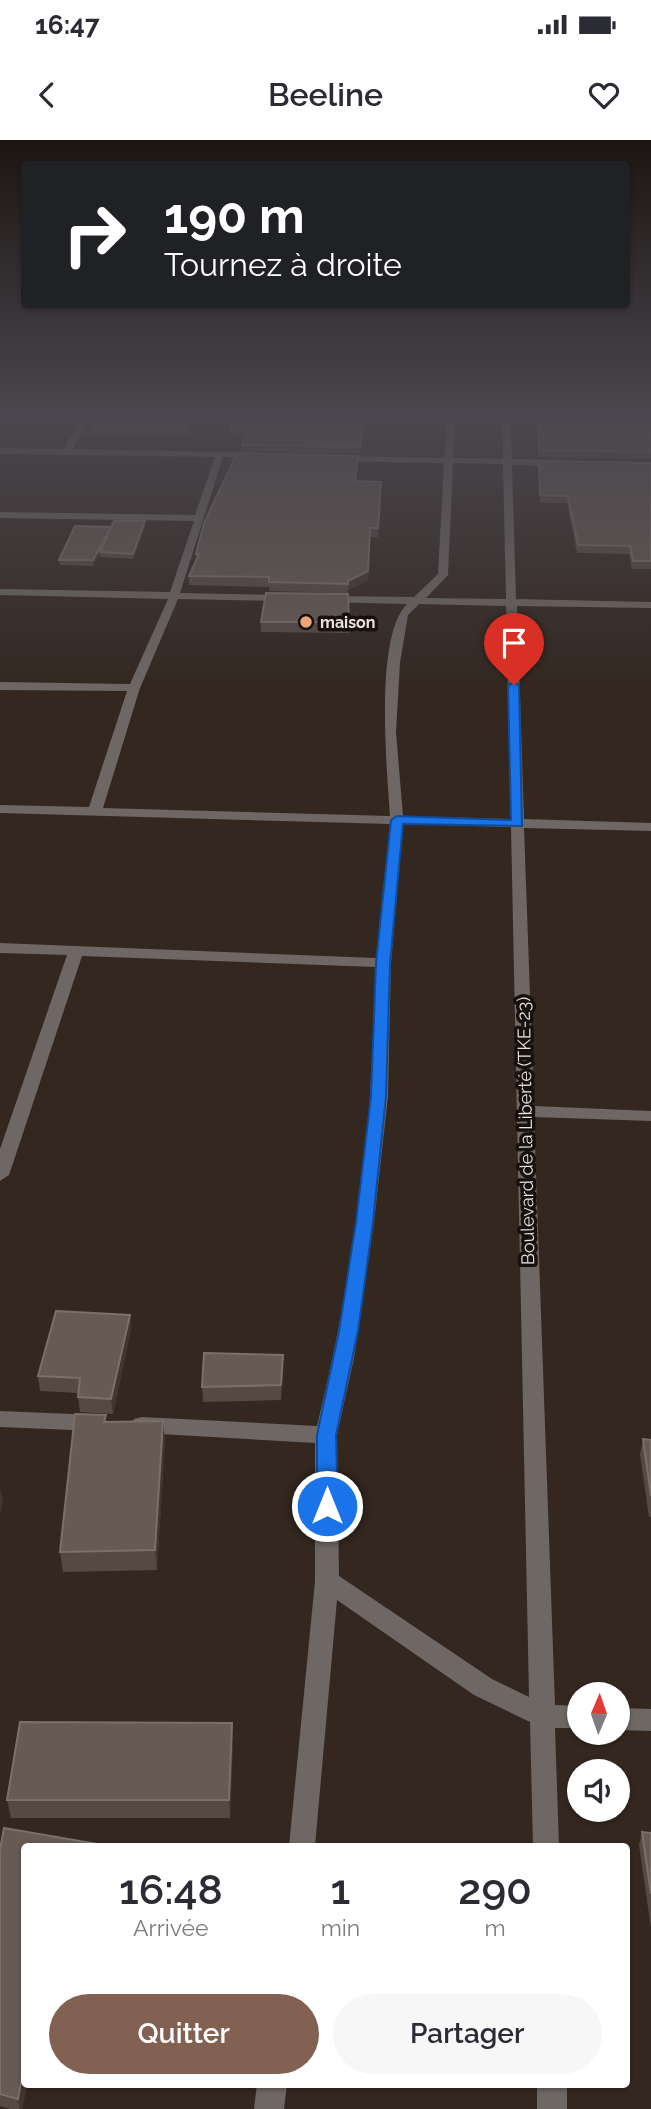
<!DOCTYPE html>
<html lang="fr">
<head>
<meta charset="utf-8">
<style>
	body { margin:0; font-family:Raleway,sans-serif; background:#f7f7f7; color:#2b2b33; height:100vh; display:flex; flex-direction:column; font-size:26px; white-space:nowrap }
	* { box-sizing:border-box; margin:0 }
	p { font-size:23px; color:#7c7c81 }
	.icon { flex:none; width:38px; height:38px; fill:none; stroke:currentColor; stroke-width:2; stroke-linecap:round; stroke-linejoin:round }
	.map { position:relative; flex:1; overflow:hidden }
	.panel { position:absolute; left:21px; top:1703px; width:609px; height:245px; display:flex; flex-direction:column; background:#fff; border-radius:7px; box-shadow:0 2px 5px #0004 }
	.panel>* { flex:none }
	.guide { position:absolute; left:21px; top:21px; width:609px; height:147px; border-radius:7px; box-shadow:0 2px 5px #0004; background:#202124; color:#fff; overflow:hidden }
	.needle { width:46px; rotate:2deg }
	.fabs { position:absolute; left:567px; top:1542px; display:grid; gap:14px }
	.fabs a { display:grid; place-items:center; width:63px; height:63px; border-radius:50%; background:#fff; box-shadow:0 2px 5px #0004; font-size:35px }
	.pin { position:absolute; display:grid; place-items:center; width:60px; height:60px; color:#fff; margin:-72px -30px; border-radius:50% 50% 50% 0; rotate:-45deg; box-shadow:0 0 7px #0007 }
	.pin .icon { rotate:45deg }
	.me { position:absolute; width:77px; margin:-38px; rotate:0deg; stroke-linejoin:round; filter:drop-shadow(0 0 5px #0008) }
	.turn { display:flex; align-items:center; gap:24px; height:147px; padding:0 28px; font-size:32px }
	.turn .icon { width:91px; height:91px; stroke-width:2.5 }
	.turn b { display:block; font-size:49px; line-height:60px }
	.eta { display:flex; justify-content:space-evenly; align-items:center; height:119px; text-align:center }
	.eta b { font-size:42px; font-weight:600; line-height:49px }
	.action { display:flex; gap:14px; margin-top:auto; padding:14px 28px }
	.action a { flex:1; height:80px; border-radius:42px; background:#836152; color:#fff; font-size:28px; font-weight:600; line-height:80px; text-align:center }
	.action a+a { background:#f7f7f7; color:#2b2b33 }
	.status { display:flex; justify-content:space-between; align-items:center; height:49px; padding:0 35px; background:#fff; direction:ltr }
	.status svg { height:19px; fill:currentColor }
	header { display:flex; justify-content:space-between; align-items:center; height:91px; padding:0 28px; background:#fff; font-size:32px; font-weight:600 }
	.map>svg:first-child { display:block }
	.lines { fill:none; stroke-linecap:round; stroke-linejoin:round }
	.minor { fill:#6e6764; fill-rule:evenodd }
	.wall { fill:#564943 }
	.shaded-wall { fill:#41352e }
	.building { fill:#665a53; stroke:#7b6f69; stroke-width:2 }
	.route { fill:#1a73e8; stroke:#114b97; stroke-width:2 }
	.poi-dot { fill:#efa378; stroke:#17110e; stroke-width:2.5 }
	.labels { text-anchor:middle; stroke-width:7; stroke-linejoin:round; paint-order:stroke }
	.far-poi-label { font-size:16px; font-weight:bold; fill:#ebe2de; stroke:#17110e; text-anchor:start }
	.street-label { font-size:18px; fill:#ebe2de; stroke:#17110e }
</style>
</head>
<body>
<div class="status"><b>16:47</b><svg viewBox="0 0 49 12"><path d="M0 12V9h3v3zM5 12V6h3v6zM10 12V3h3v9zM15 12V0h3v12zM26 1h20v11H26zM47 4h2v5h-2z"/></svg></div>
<header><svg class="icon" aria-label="back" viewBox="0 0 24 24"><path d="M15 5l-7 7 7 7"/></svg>Beeline<svg class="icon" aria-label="heart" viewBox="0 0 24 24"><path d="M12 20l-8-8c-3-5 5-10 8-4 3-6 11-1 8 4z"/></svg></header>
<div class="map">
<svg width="651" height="1969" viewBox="0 0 651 1969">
	<rect width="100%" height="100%" fill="#332720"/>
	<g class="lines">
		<g class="minor">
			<path d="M85,276H93L72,309L262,313V317L259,318L223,317L180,453L287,455L292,458L287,461L178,459L140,548L103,668L390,676C387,630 374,496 407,464L326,462L321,459L326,456L414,457L438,434L444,323L336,321L333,320V316L445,318L447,276H455L453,318L503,319L502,276H510L512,319L564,320L568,323L564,326L512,325L516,459L651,462V468L517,466L524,679L651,683V691L524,688L534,966L651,971V981L534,977L555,1565L579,1566V1588H555L559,1706H533L530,1582L474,1555L337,1460L315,1706H289L315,1441V1303L142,1293L134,1291L131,1285L134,1279L142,1277L317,1286C343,1178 363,1066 370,955C373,913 374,870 375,827L82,816L9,1035L0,1041V1009L67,815L0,813V803L376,818L390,684L0,673V665L89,667L127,551L0,550V542L130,544L168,459L0,455V449L170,452L194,381L0,378V372L195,375L215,317L0,314V308L63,309ZM453,323L503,324L506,459L426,458L448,435ZM419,464L506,466L511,679L403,676L396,592L400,523L408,475ZM403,684L511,687L529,1557L492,1539L339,1436L337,1295L354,1218L374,1082L388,956L391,823Z"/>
			<polygon points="0,1271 96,1275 104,1277 107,1283 104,1289 96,1291 0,1287"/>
			<polygon points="618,1568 651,1569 651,1591 618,1590"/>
			<polygon points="257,1944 287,1944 284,1969 254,1969"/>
			<rect x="537" y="1944" width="30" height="25"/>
		</g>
	</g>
	<g class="wall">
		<polygon points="99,276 196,276 188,295 93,294 92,288"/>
		<polygon points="233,276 398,276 397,282 364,283 360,314 242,311 242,305 246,295 230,295 230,289"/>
		<polygon points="537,276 651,276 651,319 538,317"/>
		<polygon points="358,316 356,341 381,350 378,397 369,397 368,440 348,450 348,453 269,451 269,447 189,445 189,436 196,420 196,414"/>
		<polygon points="539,321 651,323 651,429 632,429 629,414 577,413 567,363 540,363"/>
		<polygon points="111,387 145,387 133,419 100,417 100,413 93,426 60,425 59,420"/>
		<polygon points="261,482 349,482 349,493 261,492"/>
		<polygon points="130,1175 131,1189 113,1274 80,1272 78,1257 79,1253 40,1251 38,1236"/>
		<polygon points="283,1229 281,1260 203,1262 202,1247"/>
		<polygon points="106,1275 106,1282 163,1281 165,1301 157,1430 63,1432 60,1412"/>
		<polygon points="643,1299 651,1300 651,1377 649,1377 640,1314"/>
		<polygon points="232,1583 233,1601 230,1678 11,1678 7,1660"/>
		<polygon points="642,1692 651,1693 651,1788 639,1705"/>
		<polygon points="24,1706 24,1944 27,1944 22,1969 10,1969 0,1966 0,1709"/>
	</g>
	<g class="shaded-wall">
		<polygon points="193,276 196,276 188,295 188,289"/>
		<polygon points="145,381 145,387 133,419 133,414"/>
		<polygon points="111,387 111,392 93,426 93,420"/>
		<polygon points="370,388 368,440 348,450 348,441"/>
		<polygon points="130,1175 131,1189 113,1274 111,1259"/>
		<polygon points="283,1215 283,1229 281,1260 281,1245"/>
		<polygon points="163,1281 165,1301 157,1430 155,1410"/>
		<polygon points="0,1347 3,1362 0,1374"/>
		<polygon points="232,1583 233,1601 230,1678 229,1660"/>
		<polygon points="24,1925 24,1944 27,1944 22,1969 20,1969 18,1959"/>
	</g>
	<g class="building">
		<polygon points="99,276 193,276 188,289 92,288"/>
		<polygon points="233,276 393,276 364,277 360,307 242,305 248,289 230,289"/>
		<polygon points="538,276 651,276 651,312 539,310"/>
		<polygon points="237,313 358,316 355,341 381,342 378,388 370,388 368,431 348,441 348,444 269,442 269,437 189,436 199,414 196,414 204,383"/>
		<polygon points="539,321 651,323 651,421 633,421 630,406 578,405 568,356 540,355"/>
		<polygon points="114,381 145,381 133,414 100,412"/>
		<polygon points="75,386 111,387 93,420 59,420"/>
		<polygon points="266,453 348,454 349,482 261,482"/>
		<polygon points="56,1171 130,1175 111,1259 78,1257 80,1238 38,1236"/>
		<polygon points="204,1213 283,1215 281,1245 202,1247"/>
		<polygon points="75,1274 106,1275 104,1282 163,1281 155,1410 60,1412"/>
		<polygon points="643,1299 651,1300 651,1356"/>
		<polygon points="20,1582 232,1583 229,1660 7,1660"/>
		<polygon points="4,1688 109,1706 24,1706 24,1925 18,1959 0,1954 0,1709"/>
		<polygon points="642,1692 651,1693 651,1754"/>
	</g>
	<linearGradient id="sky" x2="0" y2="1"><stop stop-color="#1c1512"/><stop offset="0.5" stop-color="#4a474e"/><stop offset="1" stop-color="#4a474e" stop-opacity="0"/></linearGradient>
	<rect width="651" height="551" fill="url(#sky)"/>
	<polygon class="route" points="514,542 519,545 522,686 403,684 390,823 386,956 373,1082 358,1191 336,1295 338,1366 335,1372 327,1374 320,1372 317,1366 317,1295 339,1191 356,1082 371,956 376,823 391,680 397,676 511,680 508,545"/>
	<circle class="poi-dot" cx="306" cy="482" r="7"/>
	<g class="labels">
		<g class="far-poi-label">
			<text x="320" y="488">maison</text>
		</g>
		<g class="street-label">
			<text transform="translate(526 991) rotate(-91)" y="6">Boulevard de la Liberté (TKE-23)</text>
		</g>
	</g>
</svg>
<div class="fabs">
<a><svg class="needle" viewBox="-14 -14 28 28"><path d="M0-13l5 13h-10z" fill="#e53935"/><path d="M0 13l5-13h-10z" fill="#7c7c81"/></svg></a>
<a><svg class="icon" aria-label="sound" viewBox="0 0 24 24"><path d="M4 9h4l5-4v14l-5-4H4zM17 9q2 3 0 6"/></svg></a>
</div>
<div class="pin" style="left:514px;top:545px;background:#d93025"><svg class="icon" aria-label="arrive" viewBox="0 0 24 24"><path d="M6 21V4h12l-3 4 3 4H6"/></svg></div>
<svg class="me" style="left:327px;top:1366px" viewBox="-20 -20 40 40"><circle r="17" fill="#1a73e8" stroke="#fff" stroke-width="3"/><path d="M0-11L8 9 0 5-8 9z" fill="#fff"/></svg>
<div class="guide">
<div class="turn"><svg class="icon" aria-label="right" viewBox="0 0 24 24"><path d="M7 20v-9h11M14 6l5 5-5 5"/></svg><div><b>190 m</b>Tournez à droite</div></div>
</div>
<section class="panel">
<div class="eta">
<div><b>16:48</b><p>Arrivée</p></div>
<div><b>1</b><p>min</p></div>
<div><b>290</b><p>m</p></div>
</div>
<div class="action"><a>Quitter</a><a>Partager</a></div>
</section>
</div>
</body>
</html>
